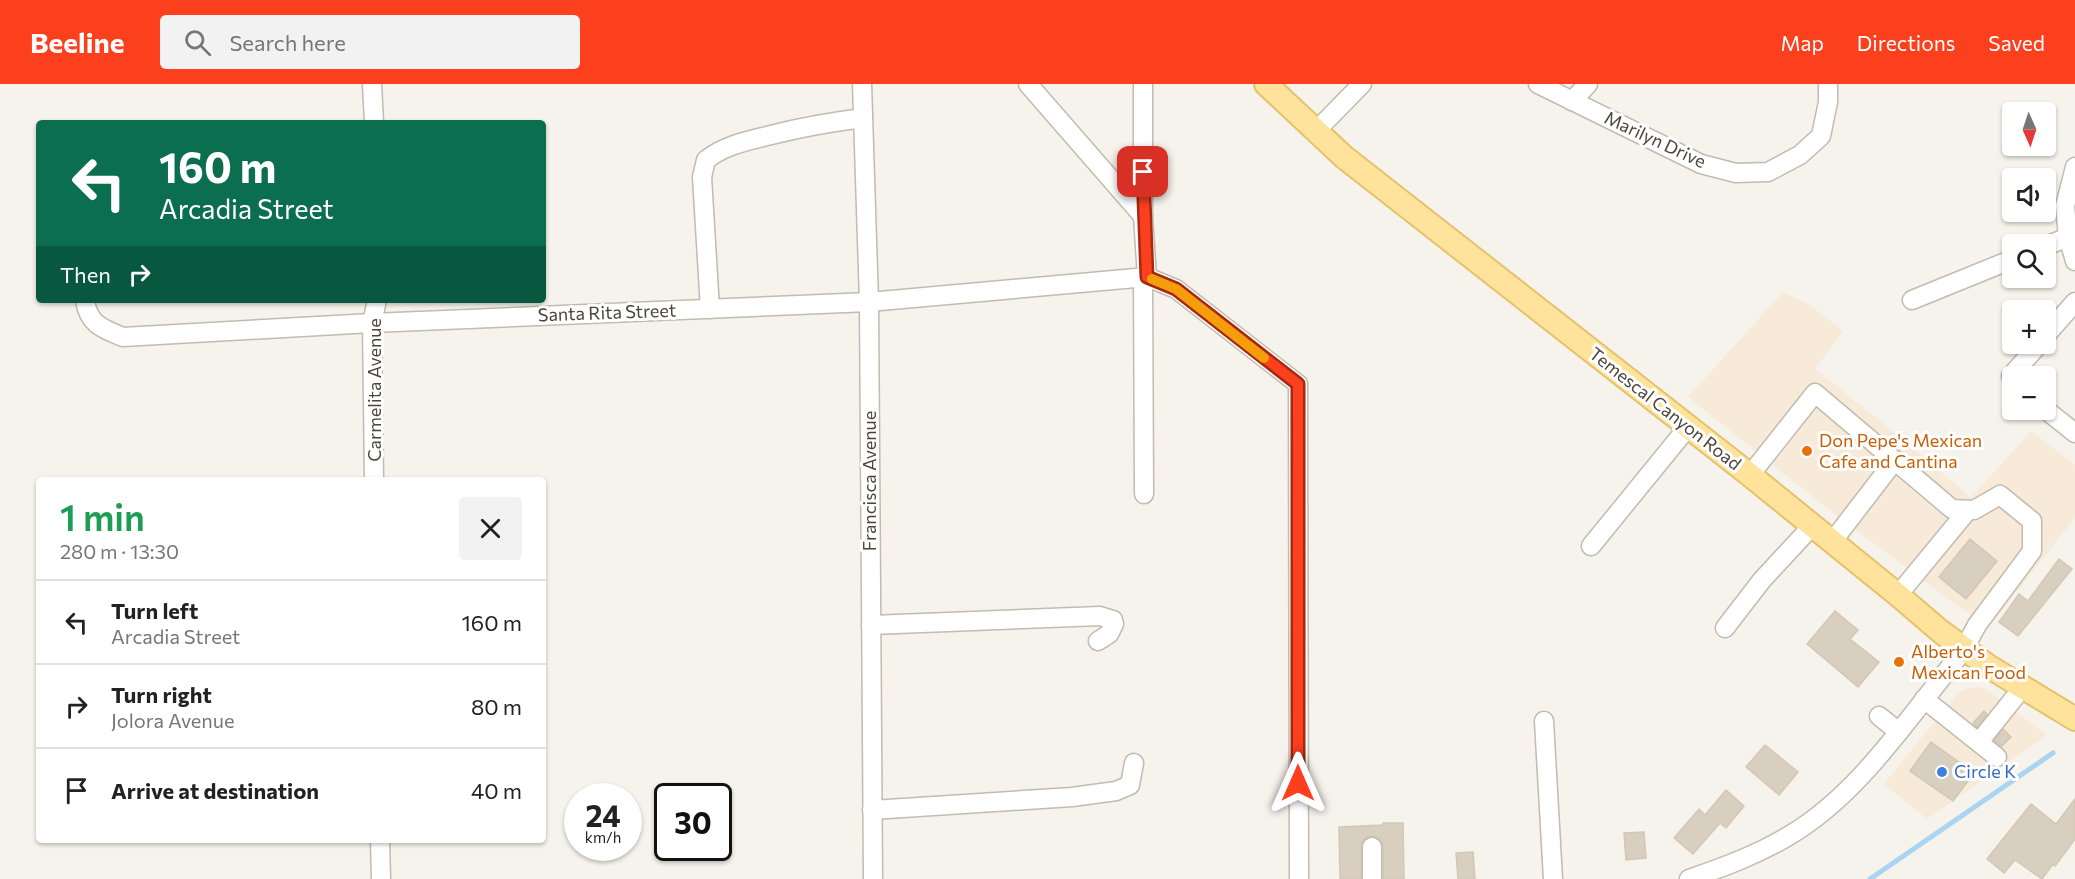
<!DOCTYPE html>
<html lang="en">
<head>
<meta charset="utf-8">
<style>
	body { margin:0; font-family:Commissioner,sans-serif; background:#f2f2f2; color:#222; height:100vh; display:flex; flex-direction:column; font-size:22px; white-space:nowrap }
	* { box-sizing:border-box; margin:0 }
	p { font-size:20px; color:#767676 }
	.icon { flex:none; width:33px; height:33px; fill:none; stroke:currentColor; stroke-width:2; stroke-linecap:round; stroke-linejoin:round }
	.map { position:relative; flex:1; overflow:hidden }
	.details { position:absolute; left:36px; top:393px; width:510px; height:366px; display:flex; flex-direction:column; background:#fff; border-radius:6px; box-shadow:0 2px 4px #0004 }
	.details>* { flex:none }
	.top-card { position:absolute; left:36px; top:36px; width:510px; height:183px; border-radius:6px; box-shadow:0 2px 4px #0004; background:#0b6e4f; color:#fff; overflow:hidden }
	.needle { width:39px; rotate:177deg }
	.buttons { position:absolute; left:2002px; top:18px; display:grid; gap:12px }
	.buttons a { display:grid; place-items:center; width:54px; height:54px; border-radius:6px; background:#fff; box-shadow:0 2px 4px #0004; font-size:30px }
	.speed { position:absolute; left:564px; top:699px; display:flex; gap:12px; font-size:30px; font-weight:700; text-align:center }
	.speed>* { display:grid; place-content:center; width:78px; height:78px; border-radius:50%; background:#fff; box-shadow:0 2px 4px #0004; line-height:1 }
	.speed small { font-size:15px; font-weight:400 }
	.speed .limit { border:3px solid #111; border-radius:9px; background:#fff; color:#111 }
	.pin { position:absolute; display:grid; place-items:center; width:51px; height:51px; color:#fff; margin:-26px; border-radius:12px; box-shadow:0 3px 9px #0006 }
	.me { position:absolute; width:66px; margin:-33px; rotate:0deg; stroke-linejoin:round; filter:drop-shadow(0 0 4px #0008) }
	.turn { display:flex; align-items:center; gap:21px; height:126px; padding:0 24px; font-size:27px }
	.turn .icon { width:78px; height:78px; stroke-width:2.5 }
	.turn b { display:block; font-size:42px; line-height:51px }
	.then { display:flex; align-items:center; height:57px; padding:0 24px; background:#0003; gap:12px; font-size:22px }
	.round { display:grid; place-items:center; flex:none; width:63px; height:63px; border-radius:6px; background:#f2f2f2 }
	.head { display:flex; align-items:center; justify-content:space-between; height:102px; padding:0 24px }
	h1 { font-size:36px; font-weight:600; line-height:45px; color:#1e9e55 }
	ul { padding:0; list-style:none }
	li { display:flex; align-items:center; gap:18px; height:84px; padding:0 24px; border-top:2px solid #e0e0e0 }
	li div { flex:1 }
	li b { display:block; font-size:22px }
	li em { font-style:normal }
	header { display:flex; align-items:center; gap:36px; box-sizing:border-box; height:84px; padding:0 30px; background:#fc3f1d; color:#fff }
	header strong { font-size:28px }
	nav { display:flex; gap:33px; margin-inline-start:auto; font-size:21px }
	.search { width:420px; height:54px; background:#f2f2f2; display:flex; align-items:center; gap:15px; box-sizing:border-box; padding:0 21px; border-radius:6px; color:#767676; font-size:22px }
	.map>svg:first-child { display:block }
	.commercial { fill:#f7ead8 }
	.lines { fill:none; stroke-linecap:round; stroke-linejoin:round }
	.stream { stroke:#a9d4f2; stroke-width:5 }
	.building { fill:#d8cfc1; stroke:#d3c7b4; stroke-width:1.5 }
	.minor-casing { stroke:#c2bbae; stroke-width:21 }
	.major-casing { stroke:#e6c16a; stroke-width:26 }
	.minor { stroke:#fff; stroke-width:18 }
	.major { stroke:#ffe39c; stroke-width:22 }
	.route-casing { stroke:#a42913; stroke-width:15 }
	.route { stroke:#fc3f1d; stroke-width:10 }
	.slow { stroke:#f59e0b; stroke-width:10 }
	.food-dot { fill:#e8710a; stroke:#fff; stroke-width:2 }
	.shop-dot { fill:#3f7fe0; stroke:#fff; stroke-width:2 }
	.labels { text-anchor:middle; stroke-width:6; stroke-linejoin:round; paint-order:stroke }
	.street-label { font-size:18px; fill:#4b4439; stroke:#fff }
	.food-label { font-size:18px; fill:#c56008; stroke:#fff; text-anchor:start }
	.shop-label { font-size:18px; fill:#366cbe; stroke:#fff; text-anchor:start }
</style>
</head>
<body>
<header>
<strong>Beeline</strong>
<div class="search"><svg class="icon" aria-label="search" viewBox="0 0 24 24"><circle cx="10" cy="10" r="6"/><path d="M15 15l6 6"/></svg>Search here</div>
<nav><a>Map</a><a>Directions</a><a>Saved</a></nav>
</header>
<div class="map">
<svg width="2075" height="795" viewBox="0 0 2075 795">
	<rect width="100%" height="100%" fill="#f6f3ec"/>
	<g class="commercial">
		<polygon points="1783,208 1810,221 1843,247 1815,285 1905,357 1971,414 2031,347 2075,381 2075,434 1988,544 1842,436 1688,313"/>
		<polygon points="1979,603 1986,605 2047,651 1927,735 1884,700 1957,610 1965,605"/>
	</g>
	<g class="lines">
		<polyline class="stream" points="1870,795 2053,669"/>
	</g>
	<g class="building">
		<polygon points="1970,455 1997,477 1966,515 1939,493"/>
		<polygon points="2059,475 2072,485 2018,552 1999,538 2019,510 2028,517"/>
		<polygon points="1835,527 1858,546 1850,555 1879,578 1858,603 1807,560"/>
		<polygon points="1984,627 1987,630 1977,643 1973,639"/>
		<polygon points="2003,645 2011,653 2002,662 1994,657"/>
		<polygon points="1931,658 1974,689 1953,717 1910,687"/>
		<polygon points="1765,661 1798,688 1779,711 1746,683"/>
		<polygon points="1726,706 1744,722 1726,744 1720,739 1693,770 1674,754 1699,725 1705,731"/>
		<polygon points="2075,715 2075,755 2055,782 2053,780 2042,795 2015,776 2004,789 1987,775 2031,720 2056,740"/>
		<polygon points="1383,739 1403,739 1404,795 1383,795 1383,762 1378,754 1373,752 1367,753 1362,758 1361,795 1340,795 1339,743 1383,741"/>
		<polygon points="1644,748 1646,774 1626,776 1624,749"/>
		<polygon points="1473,768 1475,795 1458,795 1456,769"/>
	</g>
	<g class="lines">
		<defs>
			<g id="minor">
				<polyline points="372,0 374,39"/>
				<polyline points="862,0 869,218 873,795"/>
				<polyline points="1028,0 1143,132"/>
				<polyline points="1143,0 1143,132 1147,193"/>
				<polyline points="1538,0 1701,80 1736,89 1768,88 1800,71 1821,52 1828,18 1828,0"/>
				<polyline points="1572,17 1588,0"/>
				<polyline points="1316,47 1362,0"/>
				<polyline points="2075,83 2065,122 2068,153 2075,177"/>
				<polyline points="2046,162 2068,153"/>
				<polyline points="1147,193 1176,205 1298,300 1299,795"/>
				<polyline points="1143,194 1144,410"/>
				<path d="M85,216C88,240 103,245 123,253L372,239L869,218L1147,193"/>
				<polyline points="1912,216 2013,175"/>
				<path d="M710,225L702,93L706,76C725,61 747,57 771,51C802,43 832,38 863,34"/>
				<polyline points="2046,251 2075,218"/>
				<polyline points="2013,295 2011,292 2039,260"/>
				<polyline points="2046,326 2075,349"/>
				<polyline points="374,396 372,239 377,216"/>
				<polyline points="1832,458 1895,376"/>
				<polyline points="1591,462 1688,343"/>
				<polyline points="1898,511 1968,426"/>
				<polyline points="871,541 1100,532 1113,536 1114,540 1109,550 1098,557"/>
				<polyline points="1725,544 1762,496 1812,442"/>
				<polyline points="1924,615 1997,673"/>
				<polyline points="1879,632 1899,648"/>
				<polyline points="1544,637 1553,795"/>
				<polyline points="1979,658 2023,603"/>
				<polyline points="872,726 1072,713 1116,707 1130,701 1134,679"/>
				<polyline points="380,756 381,795"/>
				<polyline points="1372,763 1372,795"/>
				<path d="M1689,795C1724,783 1759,770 1790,751C1856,712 1903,641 1951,582L1964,565L1977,541L2032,467V437L2000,411L1974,426L1952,425L1815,309L1750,391"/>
			</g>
			<polyline id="major" points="1266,0 1344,73 1750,391 1898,511 1940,547 1988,582 2075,635"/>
		</defs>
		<use href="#minor" class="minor-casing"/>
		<use href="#major" class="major-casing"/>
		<use href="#minor" class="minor"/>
		<use href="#major" class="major"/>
	</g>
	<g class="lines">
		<defs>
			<polyline id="route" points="1143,88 1147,193 1176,205 1298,300 1298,699"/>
		</defs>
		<use href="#route" class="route-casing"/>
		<use href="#route" class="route"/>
		<polyline class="slow" points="1152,195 1176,205 1264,274"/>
	</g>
	<g class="food-dot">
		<circle cx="1807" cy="367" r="6"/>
		<circle cx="1899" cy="578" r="6"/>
	</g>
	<circle class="shop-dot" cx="1942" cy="688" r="6"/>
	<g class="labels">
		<g class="street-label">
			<text transform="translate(1655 56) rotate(25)" y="6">Marilyn Drive</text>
			<text transform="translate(607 229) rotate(-2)" y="6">Santa Rita Street</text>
			<text transform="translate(375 306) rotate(-90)" y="6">Carmelita Avenue</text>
			<text transform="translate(1665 325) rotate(38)" y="6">Temescal Canyon Road</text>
			<text transform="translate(870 397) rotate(-90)" y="6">Francisca Avenue</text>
		</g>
		<g class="food-label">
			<text x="1819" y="363">Don Pepe's Mexican<tspan x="1819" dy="21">Cafe and Cantina</tspan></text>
			<text x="1911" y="574">Alberto's<tspan x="1911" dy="21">Mexican Food</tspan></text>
		</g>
		<g class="shop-label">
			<text x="1954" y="694">Circle K</text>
		</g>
	</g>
</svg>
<div class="buttons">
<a><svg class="needle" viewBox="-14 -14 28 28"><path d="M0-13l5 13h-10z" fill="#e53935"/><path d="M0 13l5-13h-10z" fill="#767676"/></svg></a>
<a><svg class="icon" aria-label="sound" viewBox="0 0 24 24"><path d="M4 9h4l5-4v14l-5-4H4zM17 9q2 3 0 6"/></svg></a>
<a><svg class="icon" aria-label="search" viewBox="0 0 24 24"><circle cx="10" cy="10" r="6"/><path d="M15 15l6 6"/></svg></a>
<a>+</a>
<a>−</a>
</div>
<div class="speed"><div>24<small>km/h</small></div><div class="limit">30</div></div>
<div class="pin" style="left:1143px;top:88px;background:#d93025"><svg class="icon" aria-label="arrive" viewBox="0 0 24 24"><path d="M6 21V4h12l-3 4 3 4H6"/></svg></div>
<svg class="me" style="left:1298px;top:699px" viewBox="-20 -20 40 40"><path d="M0-17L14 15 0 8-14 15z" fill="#fc3f1d" stroke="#fff" stroke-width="4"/></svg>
<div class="top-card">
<div class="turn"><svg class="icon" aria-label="left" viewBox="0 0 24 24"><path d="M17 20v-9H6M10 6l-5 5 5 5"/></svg><div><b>160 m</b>Arcadia Street</div></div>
<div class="then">Then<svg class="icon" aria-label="right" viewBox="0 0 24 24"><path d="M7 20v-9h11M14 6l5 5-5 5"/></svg></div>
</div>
<section class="details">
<div class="head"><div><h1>1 min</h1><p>280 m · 13:30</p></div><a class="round"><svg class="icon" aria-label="close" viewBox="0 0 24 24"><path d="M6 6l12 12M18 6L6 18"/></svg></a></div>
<ul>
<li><svg class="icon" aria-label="left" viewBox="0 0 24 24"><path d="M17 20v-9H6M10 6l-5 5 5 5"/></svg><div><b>Turn left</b><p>Arcadia Street</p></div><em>160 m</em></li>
<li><svg class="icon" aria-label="right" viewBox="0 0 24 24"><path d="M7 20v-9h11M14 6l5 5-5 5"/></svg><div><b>Turn right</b><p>Jolora Avenue</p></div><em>80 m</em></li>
<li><svg class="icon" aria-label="arrive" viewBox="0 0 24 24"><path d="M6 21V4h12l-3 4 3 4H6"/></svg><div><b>Arrive at destination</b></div><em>40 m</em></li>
</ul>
</section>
</div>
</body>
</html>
